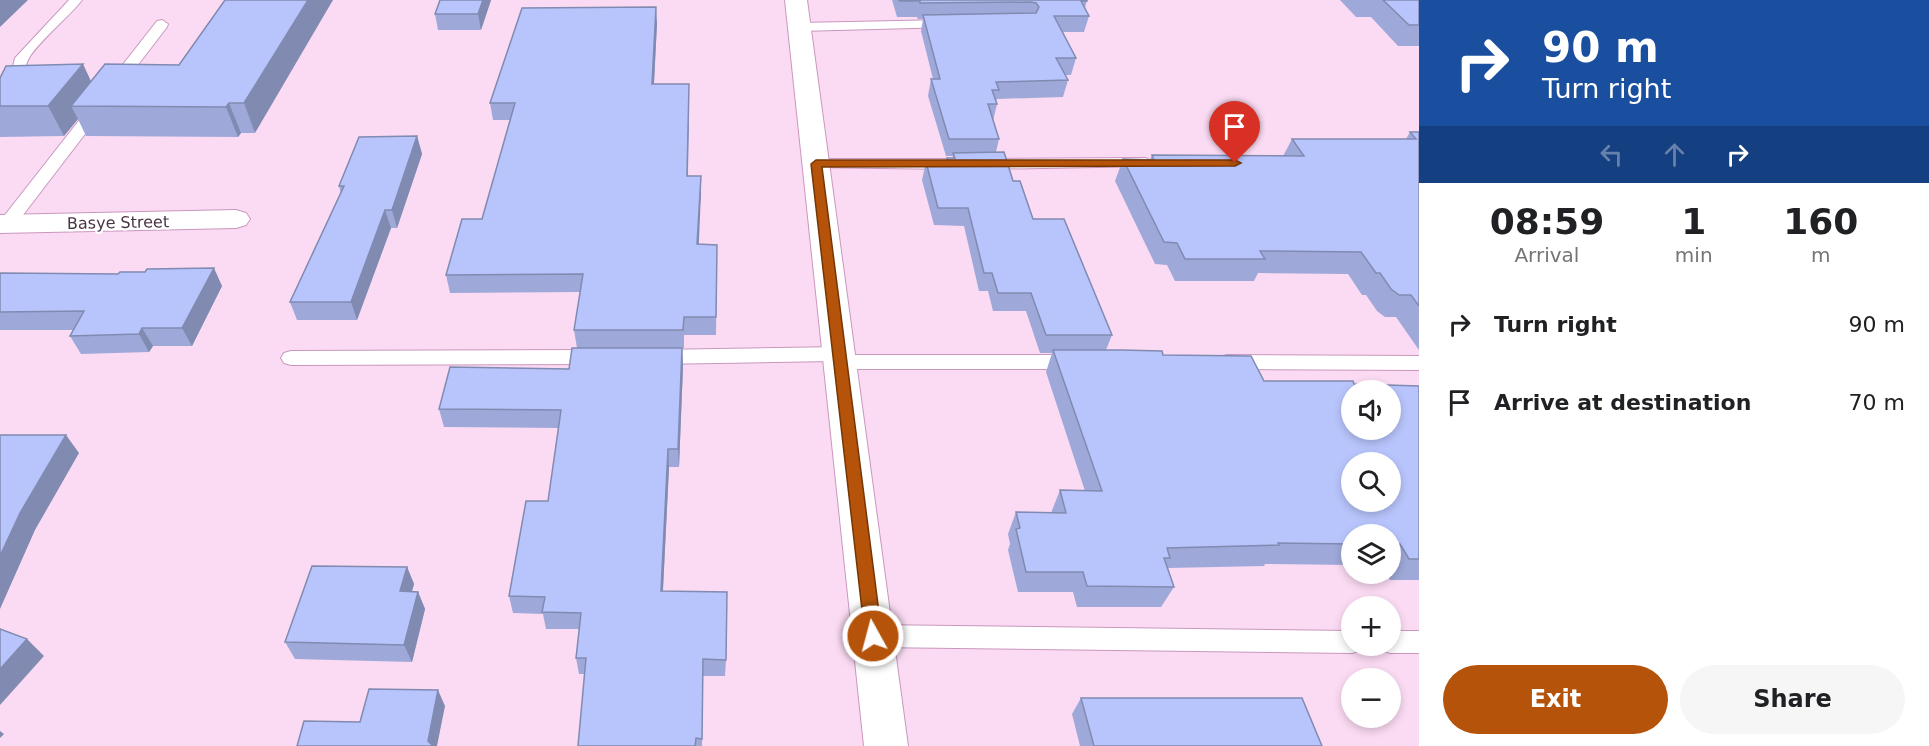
<!DOCTYPE html>
<html lang="en">
<head>
<meta charset="utf-8">
<style>
	body { margin:0; font-family:"DejaVu Sans",sans-serif; background:#f6f6f6; color:#202124; height:100vh; display:flex; flex-direction:column; font-size:22px; white-space:nowrap }
	* { box-sizing:border-box; margin:0 }
	p { font-size:20px; color:#757577 }
	.icon { flex:none; width:33px; height:33px; fill:none; stroke:currentColor; stroke-width:2; stroke-linecap:round; stroke-linejoin:round }
	.map { position:relative; flex:1; overflow:hidden }
	.details { display:flex; flex-direction:column; background:#fff; width:510px }
	.details>* { flex:none }
	.guide { background:#1a4fa0; color:#fff; overflow:hidden }
	.buttons { position:absolute; left:1341px; top:380px; display:grid; gap:12px }
	.buttons a { display:grid; place-items:center; width:60px; height:60px; border-radius:50%; background:#fff; box-shadow:0 3px 9px #0003; font-size:30px }
	.pin { position:absolute; display:grid; place-items:center; width:51px; height:51px; color:#fff; margin:-62px -26px; border-radius:50% 50% 50% 0; rotate:-45deg; box-shadow:0 0 6px #0007 }
	.pin .icon { rotate:45deg }
	.me { position:absolute; width:66px; margin:-33px; rotate:353deg; stroke-linejoin:round; filter:drop-shadow(0 0 4px #0008) }
	.turn { display:flex; align-items:center; gap:21px; height:126px; padding:0 24px; font-size:27px }
	.turn .icon { width:78px; height:78px; stroke-width:2.5 }
	.turn b { display:block; font-size:42px; line-height:51px }
	.lanes { display:flex; align-items:center; height:57px; padding:0 24px; background:#0003; justify-content:center; gap:30px; direction:ltr }
	.lanes .off { opacity:.35 }
	.eta { display:flex; justify-content:space-evenly; align-items:center; height:102px; text-align:center }
	.eta b { font-size:36px; font-weight:800; line-height:42px }
	.cta { display:flex; gap:12px; margin-top:auto; padding:12px 24px }
	.cta a { flex:1; height:69px; border-radius:36px; background:#b45309; color:#fff; font-size:24px; font-weight:800; line-height:69px; text-align:center }
	.cta a+a { background:#f6f6f6; color:#202124 }
	ul { padding:0; list-style:none }
	li { display:flex; align-items:center; gap:18px; height:78px; padding:0 24px }
	li div { flex:1 }
	li b { display:block; font-size:22px }
	li em { font-style:normal }
	main { display:flex; flex:1; min-height:0 }
	.map>svg:first-child { display:block }
	.lines { fill:none; stroke-linecap:round; stroke-linejoin:round }
	.service-casing { stroke:#c997be; stroke-width:2 }
	.minor-casing { stroke:#c997be; stroke-width:2 }
	.service { fill:#fff; fill-rule:evenodd }
	.minor { fill:#fff; fill-rule:evenodd }
	.wall { fill:#9ea9d9 }
	.shaded-wall { fill:#818ab0 }
	.building { fill:#b8c5fc; stroke:#818ab0; stroke-width:1.5; fill-rule:evenodd }
	.route { fill:#b45309; stroke:#753606; stroke-width:1.5 }
	.labels { text-anchor:middle; stroke-width:4.5; stroke-linejoin:round; paint-order:stroke }
	.street-label { font-size:16px; fill:#4a3546; stroke:#fff }
</style>
</head>
<body>
<main>
<div class="map">
<svg width="1419" height="746" viewBox="0 0 1419 746">
	<rect width="100%" height="100%" fill="#fbdbf3"/>
	<g class="lines">
		<defs>
			<g id="service">
				<path d="M69,0H82C68,18 40,40 29,58C19,76 27,111 0,117V104L6,97L15,58Z"/>
				<polygon points="162,20 168,24 167,27 13,228 1,228 1,220 157,21"/>
				<polygon points="947,20 952,21 953,24 952,27 799,31 793,27 799,23"/>
				<polygon points="1146,158 1154,163 1151,166 981,169 973,164 981,159"/>
				<polygon points="816,159 951,159 959,164 951,169 811,167 808,164"/>
				<polygon points="839,347 846,349 848,355 1075,355 1082,357 1085,362 1082,367 1075,369 841,369 834,367 832,361 656,364 649,362 646,357 649,352 656,350"/>
				<polygon points="597,350 604,352 607,357 604,362 597,364 291,365 284,363 281,358 284,353 291,351"/>
				<polygon points="1227,355 1419,356 1419,370 1227,369 1220,367 1217,362 1220,357"/>
				<polygon points="873,625 1352,631 1352,645 1363,645 1361,650 1352,653 873,647 864,644 861,636 864,628"/>
				<polygon points="1390,631 1419,631 1419,653 1390,653 1381,650 1379,645 1390,645"/>
			</g>
			<g id="minor">
				<polygon points="785,0 807,0 908,746 864,746"/>
				<polygon points="236,210 246,213 250,219 246,225 236,228 0,233 0,215"/>
			</g>
		</defs>
		<use href="#service" class="service-casing"/>
		<use href="#minor" class="minor-casing"/>
		<use href="#service" class="service"/>
		<use href="#minor" class="minor"/>
	</g>
	<g class="wall">
		<polygon points="225,0 255,133 241,133 238,137 86,136 78,119 64,136 0,137 0,78 91,81 179,65"/>
		<polygon points="491,0 481,30 438,30 435,14"/>
		<polygon points="892,0 1087,0 1085,8 1089,16 1084,32 1063,32 1076,58 1071,75 1065,75 1068,80 1063,97 997,99 996,101 997,104 993,121 999,139 996,152 1013,181 1033,219 1112,335 1106,350 1163,355 1264,381 1419,386 1419,580 1390,580 1386,573 1390,573 1390,534 1352,534 1352,565 1265,564 1264,566 1168,568 1174,587 1161,607 1077,607 1073,592 1018,592 1008,550 1010,544 1008,534 1016,512 1051,513 1060,490 1085,491 1046,372 1052,353 1040,353 1026,311 993,311 988,291 979,291 964,226 934,225 922,180 926,162 947,162 947,158 952,158 953,156 946,156 928,96 931,79 933,79 921,31 923,19 918,19 917,17 897,17"/>
		<polygon points="1340,0 1419,0 1419,46 1398,46 1371,17 1356,17"/>
		<polygon points="657,23 654,84 689,101 688,176 701,176 698,244 717,245 716,335 684,335 684,348 577,348 574,330 580,292 450,293 446,275 482,219 510,120 493,120 490,103"/>
		<polygon points="1410,132 1419,132 1419,350 1396,317 1385,317 1377,311 1366,295 1362,295 1348,274 1258,273 1254,281 1175,281 1167,265 1155,264 1115,181 1123,159 1150,159 1152,155 1283,156 1292,139 1406,139"/>
		<polygon points="417,136 422,154 397,228 391,228 357,320 297,320 290,302 341,194 339,186"/>
		<polygon points="0,272 0,273 222,286 192,346 153,346 149,352 81,354 70,336 73,330 0,330"/>
		<polygon points="682,348 683,366 679,467 669,467 663,591 726,660 725,676 703,676 702,746 578,746 585,674 579,674 576,658 579,629 546,629 543,614 513,613 509,596 548,501 559,428 444,427 439,409 569,369"/>
		<polygon points="407,567 414,584 412,591 418,592 425,609 412,662 295,659 285,642"/>
		<polygon points="1081,698 1322,746 1080,746 1072,714"/>
	</g>
	<g class="shaded-wall">
		<polygon points="0,0 28,0 0,27"/>
		<polygon points="308,0 333,0 255,133 244,103"/>
		<polygon points="483,0 491,0 481,30 478,14"/>
		<polygon points="656,7 657,23 653,101 652,84"/>
		<polygon points="83,64 97,94 71,106 78,119 64,136 48,106"/>
		<polygon points="689,84 689,101 687,193 687,176"/>
		<polygon points="229,103 241,133 238,137 226,107"/>
		<polygon points="417,136 422,154 397,228 392,210"/>
		<polygon points="701,176 701,193 698,263 697,244"/>
		<polygon points="385,210 391,228 357,320 351,302"/>
		<polygon points="214,268 222,286 192,346 182,328"/>
		<polygon points="142,328 153,346 149,352 139,334"/>
		<polygon points="682,348 683,366 679,467 678,449"/>
		<polygon points="66,435 79,453 35,530 0,609 0,556 20,513"/>
		<polygon points="668,449 669,467 662,608 661,591"/>
		<polygon points="407,567 414,584 407,608 400,591"/>
		<polygon points="418,592 425,609 412,662 404,645"/>
		<polygon points="27,639 44,656 0,705 0,669"/>
		<polygon points="438,690 445,706 437,746 430,746 428,741"/>
		<polygon points="0,731 4,734 0,738"/>
	</g>
	<g class="building">
		<polygon points="225,0 308,0 244,103 229,103 226,107 71,106 105,64 179,65"/>
		<polygon points="440,0 483,0 478,14 435,14"/>
		<polygon points="899,0 1087,0 1087,1 1081,1 1089,16 1054,16 1076,58 1056,58 1068,80 996,82 999,90 992,90 997,104 988,104 999,139 949,139 931,79 940,79 923,15 1036,13 1039,7 1036,3 1031,2 920,3 920,1 899,1"/>
		<polygon points="1383,0 1419,0 1419,25 1409,25"/>
		<polygon points="656,7 652,84 689,84 687,176 701,176 697,244 717,245 716,317 684,317 683,330 574,330 583,274 446,275 462,219 482,219 515,103 490,103 522,8"/>
		<polygon points="83,64 48,106 0,106 0,78 6,66"/>
		<polygon points="1410,132 1419,132 1419,306 1411,295 1399,295 1391,289 1380,273 1376,273 1361,252 1260,251 1265,259 1185,259 1177,243 1164,242 1123,159 1154,160 1152,155 1304,156 1292,139 1416,139"/>
		<polygon points="417,136 392,210 385,210 351,302 290,302 344,186 339,186 359,137"/>
		<polygon points="1004,152 1013,181 1020,181 1033,219 1064,219 1112,335 1046,335 1031,293 998,293 992,273 984,273 968,208 938,208 926,162 948,162 947,158 955,158 953,153"/>
		<polygon points="214,268 182,328 142,328 139,334 70,336 84,311 0,312 0,273 118,274 120,272 145,272 147,269"/>
		<polygon points="572,348 682,348 678,449 668,449 661,591 727,592 726,660 703,659 702,739 696,738 695,746 578,746 586,658 576,658 581,613 542,612 545,597 509,596 526,501 548,501 561,410 439,409 450,367 569,369"/>
		<path d="M1053,350H1121L1162,351L1163,355L1251,356L1264,381H1353L1354,384L1419,386V559H1409L1400,544H1390V534H1352V544L1278,543L1279,545L1167,548L1170,558H1164L1174,587L1087,586L1083,572H1026L1016,529L1020,528L1016,512L1066,513L1060,490L1102,491ZM1352,390H1390V429H1352ZM1352,462H1390V501H1352Z"/>
		<polygon points="0,435 66,435 20,513 0,556"/>
		<polygon points="312,566 407,567 400,591 418,592 404,645 285,642"/>
		<polygon points="0,629 27,639 0,669"/>
		<polygon points="369,689 438,690 428,741 432,745 432,746 297,746 304,721 360,722"/>
		<polygon points="1081,698 1302,698 1322,746 1094,746"/>
	</g>
	<polygon class="route" points="816,160 1235,160 1241,163 1235,166 822,167 882,636 880,642 873,644 867,642 865,636 811,164"/>
	<g class="labels">
		<g class="street-label">
			<text transform="translate(118 222) rotate(-1)" y="6">Basye Street</text>
		</g>
	</g>
</svg>
<div class="buttons">
<a><svg class="icon" aria-label="sound" viewBox="0 0 24 24"><path d="M4 9h4l5-4v14l-5-4H4zM17 9q2 3 0 6"/></svg></a>
<a><svg class="icon" aria-label="search" viewBox="0 0 24 24"><circle cx="10" cy="10" r="6"/><path d="M15 15l6 6"/></svg></a>
<a><svg class="icon" aria-label="layers" viewBox="0 0 24 24"><path d="M12 4l9 5-9 5-9-5zM3 14l9 5 9-5"/></svg></a>
<a>+</a>
<a>−</a>
</div>
<div class="pin" style="left:1235px;top:163px;background:#d93025"><svg class="icon" aria-label="arrive" viewBox="0 0 24 24"><path d="M6 21V4h12l-3 4 3 4H6"/></svg></div>
<svg class="me" style="left:873px;top:636px" viewBox="-20 -20 40 40"><circle r="17" fill="#b45309" stroke="#fff" stroke-width="3"/><path d="M0-11L8 9 0 5-8 9z" fill="#fff"/></svg>
</div>
<section class="details">
<div class="guide">
<div class="turn"><svg class="icon" aria-label="right" viewBox="0 0 24 24"><path d="M7 20v-9h11M14 6l5 5-5 5"/></svg><div><b>90 m</b>Turn right</div></div>
<div class="lanes"><svg class="icon off" aria-label="left" viewBox="0 0 24 24"><path d="M17 20v-9H6M10 6l-5 5 5 5"/></svg><svg class="icon off" aria-label="ahead" viewBox="0 0 24 24"><path d="M12 20V5M6 11l6-6 6 6"/></svg><svg class="icon" aria-label="right" viewBox="0 0 24 24"><path d="M7 20v-9h11M14 6l5 5-5 5"/></svg></div>
</div>
<div class="eta">
<div><b>08:59</b><p>Arrival</p></div>
<div><b>1</b><p>min</p></div>
<div><b>160</b><p>m</p></div>
</div>
<ul>
<li><svg class="icon" aria-label="right" viewBox="0 0 24 24"><path d="M7 20v-9h11M14 6l5 5-5 5"/></svg><div><b>Turn right</b></div><em>90 m</em></li>
<li><svg class="icon" aria-label="arrive" viewBox="0 0 24 24"><path d="M6 21V4h12l-3 4 3 4H6"/></svg><div><b>Arrive at destination</b></div><em>70 m</em></li>
</ul>
<div class="cta"><a>Exit</a><a>Share</a></div>
</section>
</main>
</body>
</html>
